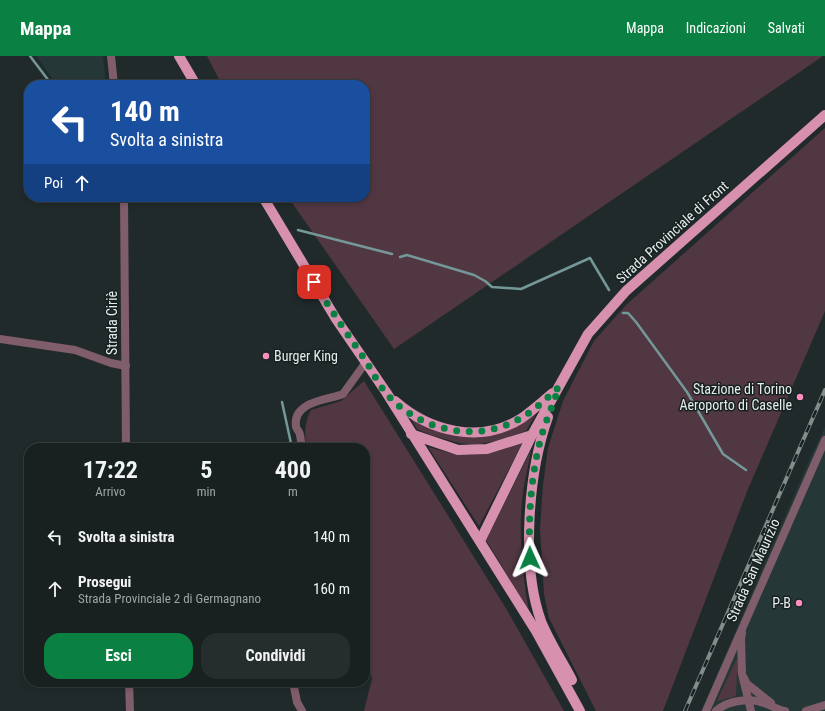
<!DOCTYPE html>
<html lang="it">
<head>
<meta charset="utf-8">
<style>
	body { margin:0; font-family:"Roboto Condensed",sans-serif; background:#262d2d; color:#f1f3f6; height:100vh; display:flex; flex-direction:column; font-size:15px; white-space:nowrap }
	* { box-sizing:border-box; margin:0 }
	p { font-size:13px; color:#9fa3a5 }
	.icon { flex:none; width:22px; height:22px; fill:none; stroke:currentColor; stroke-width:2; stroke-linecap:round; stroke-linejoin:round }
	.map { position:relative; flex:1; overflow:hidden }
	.panel { position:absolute; left:24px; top:387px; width:346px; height:244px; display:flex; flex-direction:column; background:#192020; border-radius:16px; box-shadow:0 2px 6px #0003,0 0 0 1px #373e3e }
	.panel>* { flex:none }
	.guide { position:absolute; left:24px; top:24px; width:346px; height:122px; border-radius:16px; box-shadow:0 2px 6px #0003,0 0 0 1px #373e3e; background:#1a4fa0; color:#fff; overflow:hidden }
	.pin { position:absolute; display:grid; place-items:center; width:34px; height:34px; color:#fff; margin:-17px; border-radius:8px; box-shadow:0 2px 6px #0006 }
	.me { position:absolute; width:44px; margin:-22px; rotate:359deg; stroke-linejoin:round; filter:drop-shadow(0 0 3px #0008) }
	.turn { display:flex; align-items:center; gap:14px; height:84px; padding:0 20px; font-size:18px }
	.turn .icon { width:52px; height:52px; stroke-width:2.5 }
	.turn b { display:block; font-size:28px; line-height:34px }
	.then { display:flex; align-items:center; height:38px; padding:0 20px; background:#0003; gap:8px; font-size:15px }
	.eta { display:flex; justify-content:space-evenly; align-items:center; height:68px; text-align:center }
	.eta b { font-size:24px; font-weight:700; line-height:28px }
	.cta { display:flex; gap:8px; margin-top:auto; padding:8px 20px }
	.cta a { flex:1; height:46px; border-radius:16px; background:#0b8043; color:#fff; font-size:16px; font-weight:700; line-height:46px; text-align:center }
	.cta a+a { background:#262d2d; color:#f1f3f6 }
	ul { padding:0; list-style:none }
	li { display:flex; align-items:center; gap:12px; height:52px; padding:0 20px }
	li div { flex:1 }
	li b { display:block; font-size:15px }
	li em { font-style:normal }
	header { display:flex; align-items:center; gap:24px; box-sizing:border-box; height:56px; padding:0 20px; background:#0b8043; color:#fff }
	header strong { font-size:19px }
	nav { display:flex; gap:22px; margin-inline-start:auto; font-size:14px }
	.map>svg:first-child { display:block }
	.built { fill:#263738 }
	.green { fill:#513742 }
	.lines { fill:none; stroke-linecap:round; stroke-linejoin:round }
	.stream { stroke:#749798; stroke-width:2.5 }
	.minor { stroke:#805d6b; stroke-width:8 }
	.major { stroke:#d790ae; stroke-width:10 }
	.rail-casing { stroke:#848c8c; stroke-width:4 }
	.rail { stroke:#182121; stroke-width:2.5; stroke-dasharray:8; stroke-linecap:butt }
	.route { stroke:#0b8043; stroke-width:7; stroke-dasharray:0 12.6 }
	.poi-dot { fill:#fd8ec0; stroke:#182121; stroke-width:1.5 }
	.labels { text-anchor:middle; stroke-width:3; stroke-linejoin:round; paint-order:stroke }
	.street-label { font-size:14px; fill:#e6ecec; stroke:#182121 }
	.poi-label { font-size:14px; fill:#e6ecec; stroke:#182121; text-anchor:end }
</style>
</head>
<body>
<header>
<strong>Mappa</strong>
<nav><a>Mappa</a><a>Indicazioni</a><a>Salvati</a></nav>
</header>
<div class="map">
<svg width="825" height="655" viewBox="0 0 825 655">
	<rect width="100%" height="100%" fill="#212a2b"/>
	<g class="built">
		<polygon points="36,0 103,0 106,29 57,29"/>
		<polygon points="825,371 825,655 701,655 811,400"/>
	</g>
	<g class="green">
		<polygon points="207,0 823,0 394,293 288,141 365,141 365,29 222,29"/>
		<polygon points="825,72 825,255 748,433 663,655 596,655 549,562 544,538 540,473 543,429 548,392 563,345 594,285 626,249"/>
		<path d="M364,325L507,554L564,655H364L372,623L365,587V392H306C305,378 304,367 311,354L341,345Z"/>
		<polygon points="537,356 526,375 504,383 475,389 459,387 431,379 417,373 411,363 450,379 478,381"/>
		<polygon points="522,388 479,470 428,391 458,399 487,398"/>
		<path d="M531,394C529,408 525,422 523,436C518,475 522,516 529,555L486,484Z"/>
		<polygon points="736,604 738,604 739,617 737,617 736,640 717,645"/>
	</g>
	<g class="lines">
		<g class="stream">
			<polyline points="30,0 52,29"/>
			<polyline points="298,174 392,198"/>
			<polyline points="400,201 407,199 474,219 485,225 492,231 521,233 590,202 609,234"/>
			<polyline points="623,257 628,257 636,266 687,336 723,398 746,414"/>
			<polyline points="282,346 292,392"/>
		</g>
		<g class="minor">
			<polyline points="111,0 114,29"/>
			<polyline points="124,141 126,392"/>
			<polyline points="0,283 75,294 111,307 126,310"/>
			<path d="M302,392C301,388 301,383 300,379C300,376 297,374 296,371C292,345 328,344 343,338L366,306"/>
			<polyline points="742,577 741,583 742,618 751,655"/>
			<polyline points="744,622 747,628 771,647"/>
			<polyline points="129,626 130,655"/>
			<polyline points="293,626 297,646 302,655"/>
			<polyline points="706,655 825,384"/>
			<path d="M716,655C728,644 749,642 764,647C771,649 777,654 785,655"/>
			<polyline points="806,655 825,649"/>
		</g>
		<g class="major">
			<polyline points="179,0 196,29"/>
			<polyline points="263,141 336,263 386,336 536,575 580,655"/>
			<path d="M395,345C429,375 480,389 522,362C533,354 543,345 553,337"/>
			<path d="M548,361C528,417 521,509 541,565C549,585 562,605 572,624"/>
			<polyline points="411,378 458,394 487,393 532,379"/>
			<polyline points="480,485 532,379 588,278 626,235 825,59"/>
		</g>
		<defs>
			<polyline id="rail" points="685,655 825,334"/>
		</defs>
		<use href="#rail" class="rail-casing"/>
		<use href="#rail" class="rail"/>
	</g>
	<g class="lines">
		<path class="route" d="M314,226C330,253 348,279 366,305C372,315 378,327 385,336C418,375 477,388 521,362C535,354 547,342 559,331C554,346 548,360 543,375C531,415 528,460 530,502"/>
	</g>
	<g class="poi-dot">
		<circle cx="266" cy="300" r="4"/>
		<circle cx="800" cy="341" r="4"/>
		<circle cx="799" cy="547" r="4"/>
	</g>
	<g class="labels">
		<g class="street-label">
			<text transform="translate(672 176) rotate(-42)" y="5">Strada Provinciale di Front</text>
			<text transform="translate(112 267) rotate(-90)" y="5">Strada Ciriè</text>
			<text transform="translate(753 514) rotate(-66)" y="5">Strada San Maurizio</text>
		</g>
		<g class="poi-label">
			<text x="274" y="305" text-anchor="start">Burger King</text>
			<text x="792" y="338">Stazione di Torino<tspan x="792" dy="16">Aeroporto di Caselle</tspan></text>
			<text x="791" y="552">P-B</text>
		</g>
	</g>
</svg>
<div class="pin" style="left:314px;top:226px;background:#d93025"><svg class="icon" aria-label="arrive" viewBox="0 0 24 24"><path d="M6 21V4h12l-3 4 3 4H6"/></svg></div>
<svg class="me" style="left:530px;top:502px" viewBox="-20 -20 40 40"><path d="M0-17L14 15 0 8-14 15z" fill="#0b8043" stroke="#fff" stroke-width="4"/></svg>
<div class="guide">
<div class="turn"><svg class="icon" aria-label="left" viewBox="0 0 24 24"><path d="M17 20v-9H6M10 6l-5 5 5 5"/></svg><div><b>140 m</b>Svolta a sinistra</div></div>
<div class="then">Poi<svg class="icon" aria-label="ahead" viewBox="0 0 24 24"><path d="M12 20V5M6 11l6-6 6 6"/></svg></div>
</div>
<section class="panel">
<div class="eta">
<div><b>17:22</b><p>Arrivo</p></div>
<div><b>5</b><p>min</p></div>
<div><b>400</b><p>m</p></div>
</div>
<ul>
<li><svg class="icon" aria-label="left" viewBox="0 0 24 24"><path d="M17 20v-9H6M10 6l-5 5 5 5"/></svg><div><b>Svolta a sinistra</b></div><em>140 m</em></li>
<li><svg class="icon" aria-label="ahead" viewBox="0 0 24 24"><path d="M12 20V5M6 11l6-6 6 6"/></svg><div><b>Prosegui</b><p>Strada Provinciale 2 di Germagnano</p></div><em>160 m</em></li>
</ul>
<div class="cta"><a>Esci</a><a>Condividi</a></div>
</section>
</div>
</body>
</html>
